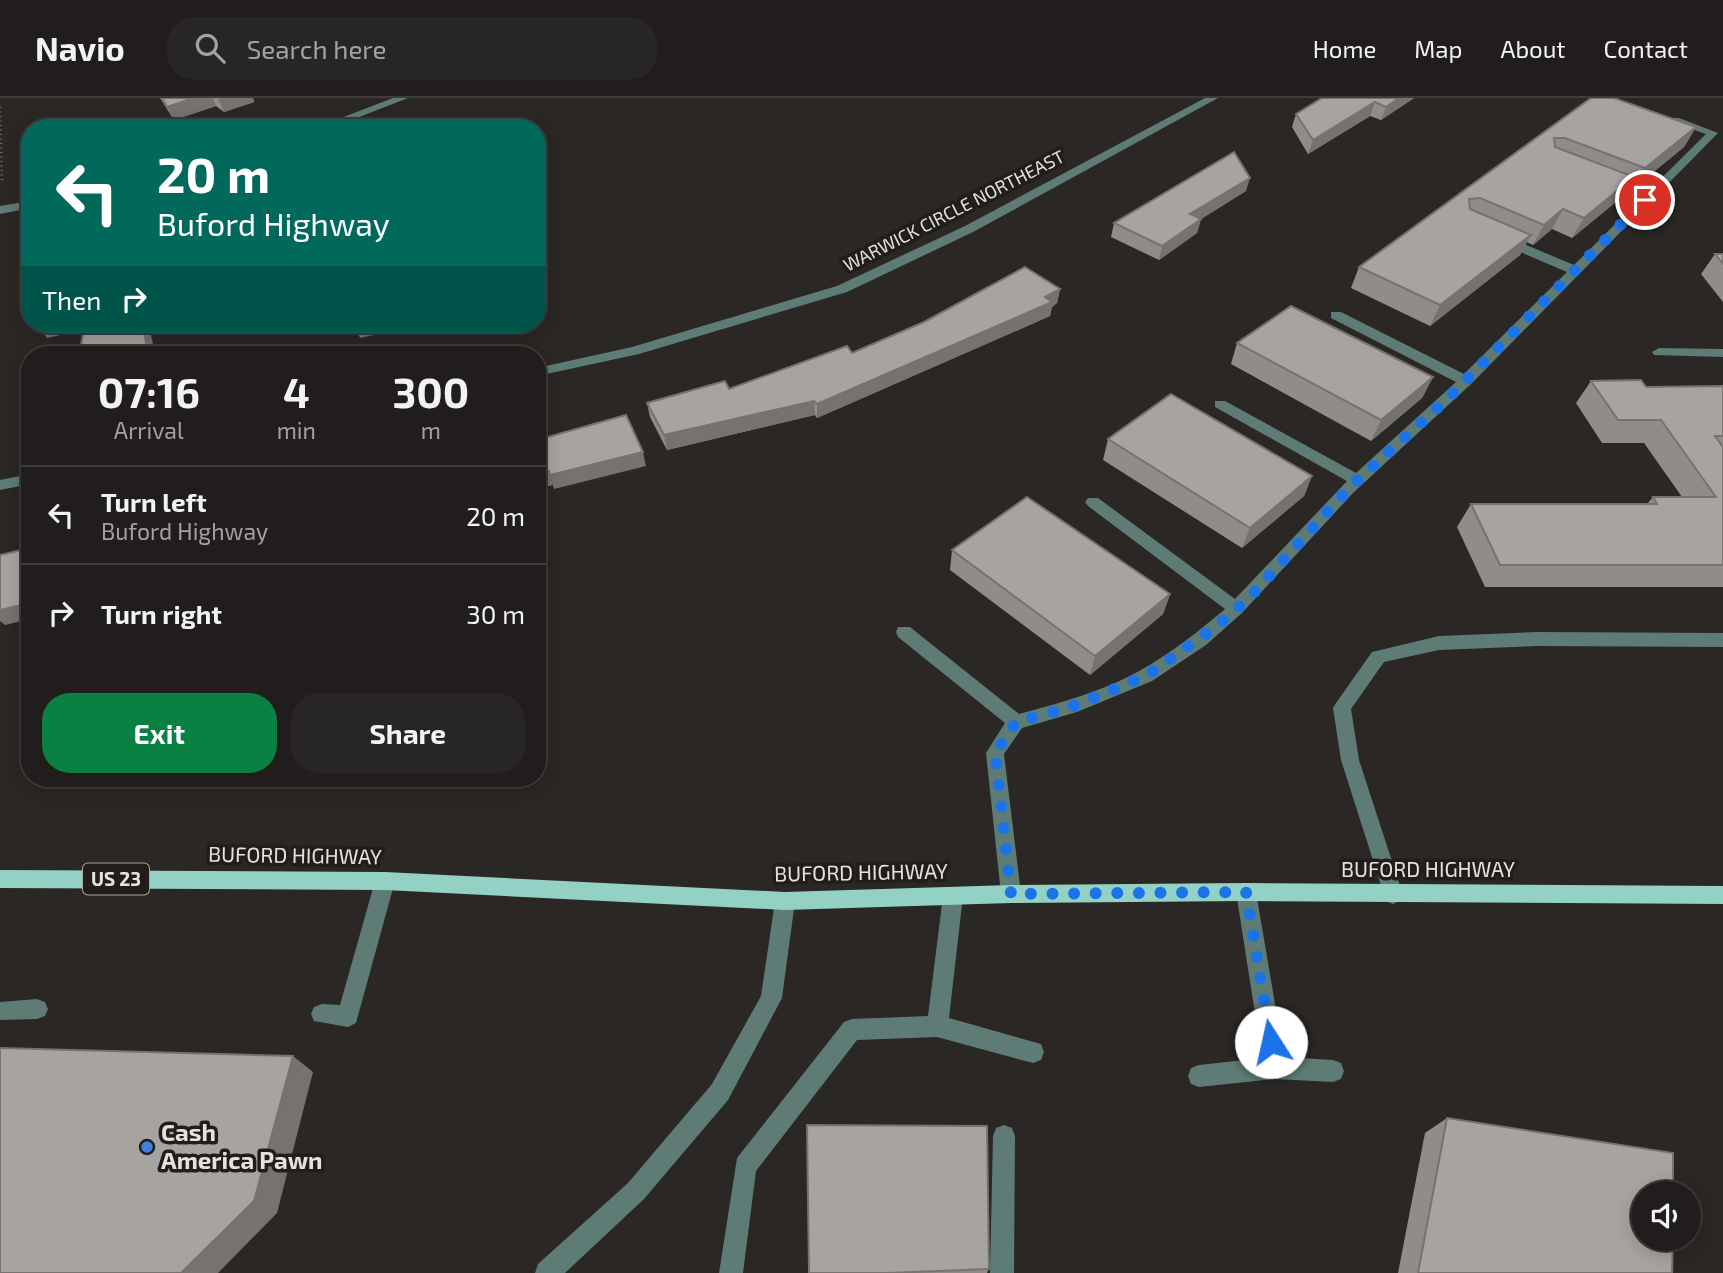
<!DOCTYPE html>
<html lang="en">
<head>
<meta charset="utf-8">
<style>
	body { margin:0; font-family:"Exo 2",sans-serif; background:#282625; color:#f1f3f6; height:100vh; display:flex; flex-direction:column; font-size:26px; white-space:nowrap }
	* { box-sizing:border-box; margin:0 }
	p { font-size:23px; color:#a2a2a3 }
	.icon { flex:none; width:38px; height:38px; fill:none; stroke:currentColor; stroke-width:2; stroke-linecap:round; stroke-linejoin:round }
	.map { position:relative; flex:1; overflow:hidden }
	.sheet { position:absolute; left:21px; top:248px; width:525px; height:441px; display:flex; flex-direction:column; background:#201d1c; border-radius:28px; box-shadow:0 4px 18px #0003,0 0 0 2px #3d3b3b }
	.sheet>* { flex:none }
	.hud { position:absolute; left:21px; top:21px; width:525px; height:214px; border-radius:28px; box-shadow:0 4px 18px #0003,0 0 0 2px #3d3b3b; background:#00695c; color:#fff; overflow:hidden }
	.controls { position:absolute; left:1631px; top:1083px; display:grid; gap:14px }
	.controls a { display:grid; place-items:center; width:70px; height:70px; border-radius:50%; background:#201d1c; box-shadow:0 4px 18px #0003,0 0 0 2px #3d3b3b; font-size:35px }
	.pin { position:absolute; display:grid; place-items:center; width:60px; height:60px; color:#fff; margin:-30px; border:4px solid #fff; border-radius:50%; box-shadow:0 2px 7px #0007 }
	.me { position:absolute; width:77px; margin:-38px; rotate:350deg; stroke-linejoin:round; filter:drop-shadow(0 0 5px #0008) }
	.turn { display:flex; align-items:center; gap:24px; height:147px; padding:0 21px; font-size:32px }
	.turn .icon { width:91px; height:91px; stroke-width:2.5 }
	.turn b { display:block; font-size:49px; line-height:60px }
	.then { display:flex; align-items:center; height:66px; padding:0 21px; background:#0003; gap:14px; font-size:26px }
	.eta { display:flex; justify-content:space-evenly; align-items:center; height:119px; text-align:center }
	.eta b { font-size:42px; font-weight:700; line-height:49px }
	.cta { display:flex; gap:14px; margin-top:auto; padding:14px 21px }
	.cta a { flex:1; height:80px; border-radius:28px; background:#0b8043; color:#fff; font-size:28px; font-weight:700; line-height:80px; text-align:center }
	.cta a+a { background:#282625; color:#f1f3f6 }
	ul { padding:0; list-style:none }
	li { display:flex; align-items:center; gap:21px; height:98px; padding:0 21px; border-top:2px solid #3d3b3b }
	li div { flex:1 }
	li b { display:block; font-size:26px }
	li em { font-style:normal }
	header { display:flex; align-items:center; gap:42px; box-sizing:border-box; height:98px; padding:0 35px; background:#201d1c; border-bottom:2px solid #3d3b3b }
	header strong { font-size:33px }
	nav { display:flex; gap:38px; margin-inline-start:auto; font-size:24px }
	.search { width:490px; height:63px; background:#282625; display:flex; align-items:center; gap:18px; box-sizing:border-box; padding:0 24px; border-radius:28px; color:#a2a2a3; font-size:26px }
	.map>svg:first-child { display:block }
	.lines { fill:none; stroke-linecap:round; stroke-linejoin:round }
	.path { stroke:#6f6d6b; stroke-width:2.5; stroke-dasharray:1 3.5; stroke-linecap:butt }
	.minor { fill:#5e7b75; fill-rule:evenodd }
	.major { fill:#93d1c4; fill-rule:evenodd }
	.wall { fill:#908c8a }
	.shaded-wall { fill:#757270 }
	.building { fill:#a7a3a0; stroke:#757270; stroke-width:2 }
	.route { stroke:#1a73e8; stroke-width:12; stroke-dasharray:0 21.6 }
	.shop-dot { fill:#3f7fe0; stroke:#201d1b; stroke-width:2.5 }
	.labels { text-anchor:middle; stroke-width:7; stroke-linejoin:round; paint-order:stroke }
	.far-street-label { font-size:18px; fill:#e4e2e0; stroke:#201d1b }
	.shield { fill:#201d1b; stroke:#a9a7a5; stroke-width:2 }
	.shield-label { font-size:19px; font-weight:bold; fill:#e4e2e0 }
	.street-label { font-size:21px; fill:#e4e2e0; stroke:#201d1b }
	.near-poi-label { font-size:24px; font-weight:bold; fill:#e4e2e0; stroke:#201d1b; text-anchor:start }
</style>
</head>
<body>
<header>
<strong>Navio</strong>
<div class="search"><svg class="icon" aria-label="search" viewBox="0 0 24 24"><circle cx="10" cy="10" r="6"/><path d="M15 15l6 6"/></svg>Search here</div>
<nav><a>Home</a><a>Map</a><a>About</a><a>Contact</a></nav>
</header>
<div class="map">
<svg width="1723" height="1175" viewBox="0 0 1723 1175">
	<rect width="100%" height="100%" fill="#2a2725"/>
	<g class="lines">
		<polyline class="path" points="0,9 2,85"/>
		<g class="minor">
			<polygon points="393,0 408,0 331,30 315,30"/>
			<polygon points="1205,0 1218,0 973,134 847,194 639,256 537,278 537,270 632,249 837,188 965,128"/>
			<path d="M1671,20H1679L1718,35L1471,286L1354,394L1242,515L1206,547L1152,583L1077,614L1022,630L1004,656L1021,796L1018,802L1011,805L1004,802L1001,796L986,655L1005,625L898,539L896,534L898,529H910L1019,616C1060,605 1104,593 1141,572C1171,555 1198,534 1225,511L1088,408L1085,404L1088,400H1098L1235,501L1347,383L1215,309V303H1225L1356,375L1456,284L1331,220V214H1341L1464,276L1567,174L1499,145V139H1507L1574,167L1706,36L1671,24Z"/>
			<polygon points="30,103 30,110 0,116 0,108"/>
			<polygon points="1659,250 1723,251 1723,259 1654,257 1652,254"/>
			<polygon points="30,376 30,386 0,392 0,382"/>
			<polygon points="1537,534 1723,535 1723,549 1537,548 1439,552 1384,564 1351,611 1359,662 1403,797 1400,803 1393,806 1386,803 1341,662 1333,610 1336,605 1372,554 1439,538"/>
			<polygon points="385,774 392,777 395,783 356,925 348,929 314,923 311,916 314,909 322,906 340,907 375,783 378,777"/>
			<polygon points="1246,785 1253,788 1256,794 1284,959 1333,962 1341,965 1344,973 1341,981 1333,984 1275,981 1199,989 1191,986 1188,978 1191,970 1199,967 1262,960 1236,794 1239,788"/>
			<polygon points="953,789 960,792 963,798 949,920 1041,946 1044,954 1041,962 1033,965 937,939 857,942 756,1073 743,1175 719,1175 737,1060 844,924 852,921 928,918 943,798 946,792"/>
			<polygon points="785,794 792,796 795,803 782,900 728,1002 644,1101 565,1175 535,1175 538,1166 628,1085 712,986 761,898 775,803 778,796"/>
			<polygon points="37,901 45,904 48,911 45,918 37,921 0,922 0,904"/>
			<polygon points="1004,1027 1012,1030 1015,1038 1014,1175 990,1175 993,1038 996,1030"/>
		</g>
		<polygon class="major" points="0,772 385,774 785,794 1011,787 1246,785 1723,788 1723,806 1246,803 1011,805 785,812 385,792 0,790"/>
	</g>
	<g class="wall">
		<polygon points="160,0 253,0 254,4 224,14 216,8 174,22"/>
		<polygon points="1322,0 1414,0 1381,22 1370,18 1308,56 1292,29 1296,16"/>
		<polygon points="1591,0 1696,29 1684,49 1634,90 1629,88 1622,99 1572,140 1552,131 1533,147 1527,144 1520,157 1430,228 1351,190 1359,169"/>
		<polygon points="1246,93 1201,121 1197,135 1159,162 1111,139 1114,125"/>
		<polygon points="1715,156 1723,156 1723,204 1701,176"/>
		<polygon points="1060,191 1057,205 1052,209 1050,218 817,320 815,317 667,352 650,319 647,305 729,291 852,255"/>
		<polygon points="1237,245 1433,279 1422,300 1371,343 1231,266"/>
		<polygon points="1591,283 1646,289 1723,288 1723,489 1485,489 1457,429 1471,406 1647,406 1653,399 1682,399 1644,345 1602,345 1576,305"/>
		<polygon points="1108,341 1312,378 1304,398 1242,450 1103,362"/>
		<polygon points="952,452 1170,496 1163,516 1090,577 950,472"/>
		<polygon points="1447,1020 1672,1175 1398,1175 1425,1035"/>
		<polygon points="989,1171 987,1175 809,1175"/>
	</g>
	<g class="shaded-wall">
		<polygon points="193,0 213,0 216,8 174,22 167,9"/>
		<polygon points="221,0 253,0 254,4 224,14 218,1"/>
		<polygon points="1399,0 1414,0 1381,22 1386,9"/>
		<polygon points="1375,4 1370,18 1308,56 1313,42"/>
		<polygon points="1696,29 1684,49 1634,90 1645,70"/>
		<polygon points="1634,79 1622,99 1572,140 1584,120"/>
		<polygon points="1250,80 1246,93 1201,121 1197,135 1159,162 1162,148 1190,116"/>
		<polygon points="1563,111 1552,131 1533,147 1544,127"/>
		<polygon points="1531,137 1520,157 1430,228 1440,207"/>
		<polygon points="1060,191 1057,205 1052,209 1050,218 817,320 817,306 1045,199"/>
		<polygon points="37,226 94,226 96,229 47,240"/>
		<polygon points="143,226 149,226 155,257 148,257"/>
		<polygon points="354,226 423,226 360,240"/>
		<polygon points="1433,279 1422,300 1371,343 1381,322"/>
		<polygon points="814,303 815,317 667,352 664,337"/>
		<polygon points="643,354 646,368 554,391 550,377"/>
		<polygon points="549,373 553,387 537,391 537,376"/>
		<polygon points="1312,378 1304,398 1242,450 1250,430"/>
		<polygon points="1170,496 1163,516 1090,577 1095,558"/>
		<polygon points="30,505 30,521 5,527 0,523 0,512"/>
		<polygon points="293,958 313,974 277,1115 218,1175 181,1175"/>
	</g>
	<g class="building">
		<polygon points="162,0 193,0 167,9"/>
		<polygon points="1322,0 1399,0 1386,9 1375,4 1313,42 1296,16"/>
		<polygon points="1591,0 1614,0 1696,29 1645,70 1565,40 1554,40 1555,49 1634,79 1584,120 1563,111 1544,127 1480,100 1469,101 1470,111 1531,137 1440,207 1359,169"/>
		<polygon points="1234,54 1250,80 1190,116 1201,121 1162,148 1114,125"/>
		<polygon points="1715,156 1723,156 1723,166"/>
		<polygon points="1025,169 1060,191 1045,199 1052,204 817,306 814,303 664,337 647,305 725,283 729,291 847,248 852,255 924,224"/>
		<polygon points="1291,208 1433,279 1381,322 1237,245"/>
		<polygon points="85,226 143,226 148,257 79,257"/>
		<polygon points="1641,282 1646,289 1723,288 1723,338 1715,338 1723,349 1723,467 1500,467 1471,406 1657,406 1653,399 1716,399 1661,322 1618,322 1591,283"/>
		<polygon points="1171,296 1312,378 1250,430 1108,341"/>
		<polygon points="626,317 643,354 550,377 549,373 537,376 537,342"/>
		<polygon points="1027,399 1170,496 1095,558 952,452"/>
		<polygon points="30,450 30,505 0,512 0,457"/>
		<polygon points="0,950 293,958 254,1103 181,1175 0,1175"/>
		<polygon points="1447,1020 1673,1055 1673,1096 1643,1096 1643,1141 1673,1141 1672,1175 1418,1175"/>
		<polygon points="807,1027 987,1028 989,1171 888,1175 809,1175"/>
	</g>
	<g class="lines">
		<polyline class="route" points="1271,944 1246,794 1011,796 995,655 1016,624 1071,609 1146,578 1218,527 1249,500 1349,390 1447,301 1645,102"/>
	</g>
	<circle class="shop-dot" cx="147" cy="1049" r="7"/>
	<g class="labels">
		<g class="far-street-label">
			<text transform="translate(954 113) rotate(-27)" y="6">WARWICK CIRCLE NORTHEAST</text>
		</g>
		<rect class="shield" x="83" y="765.5" width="66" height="31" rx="5"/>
		<g class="shield-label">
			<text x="116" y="788">US 23</text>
		</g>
		<g class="street-label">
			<text transform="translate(295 758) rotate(1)" y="7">BUFORD HIGHWAY</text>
			<text x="1428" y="779">BUFORD HIGHWAY</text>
			<text transform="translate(861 775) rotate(-1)" y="7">BUFORD HIGHWAY</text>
		</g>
		<g class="near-poi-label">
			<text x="161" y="1043">Cash<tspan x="161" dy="28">America Pawn</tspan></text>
		</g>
	</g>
</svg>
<div class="controls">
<a><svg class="icon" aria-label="sound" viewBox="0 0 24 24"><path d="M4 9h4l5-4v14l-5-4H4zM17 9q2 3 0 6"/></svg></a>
</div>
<div class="pin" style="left:1645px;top:102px;background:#d93025"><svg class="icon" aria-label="arrive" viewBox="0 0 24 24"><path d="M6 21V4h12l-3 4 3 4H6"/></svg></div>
<svg class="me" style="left:1271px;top:944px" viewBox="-20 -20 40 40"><circle r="19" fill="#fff"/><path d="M0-13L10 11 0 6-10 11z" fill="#1a73e8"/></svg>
<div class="hud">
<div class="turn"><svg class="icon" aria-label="left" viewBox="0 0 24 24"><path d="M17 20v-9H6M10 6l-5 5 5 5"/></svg><div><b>20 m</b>Buford Highway</div></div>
<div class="then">Then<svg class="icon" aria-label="right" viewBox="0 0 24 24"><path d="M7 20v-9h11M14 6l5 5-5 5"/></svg></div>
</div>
<section class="sheet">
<div class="eta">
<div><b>07:16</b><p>Arrival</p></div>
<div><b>4</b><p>min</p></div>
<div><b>300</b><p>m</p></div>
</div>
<ul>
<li><svg class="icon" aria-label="left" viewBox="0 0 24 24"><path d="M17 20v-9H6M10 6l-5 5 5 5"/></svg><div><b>Turn left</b><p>Buford Highway</p></div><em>20 m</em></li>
<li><svg class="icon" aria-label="right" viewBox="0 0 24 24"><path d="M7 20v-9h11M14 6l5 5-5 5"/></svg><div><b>Turn right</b></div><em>30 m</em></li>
</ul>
<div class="cta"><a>Exit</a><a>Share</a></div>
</section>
</div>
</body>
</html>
